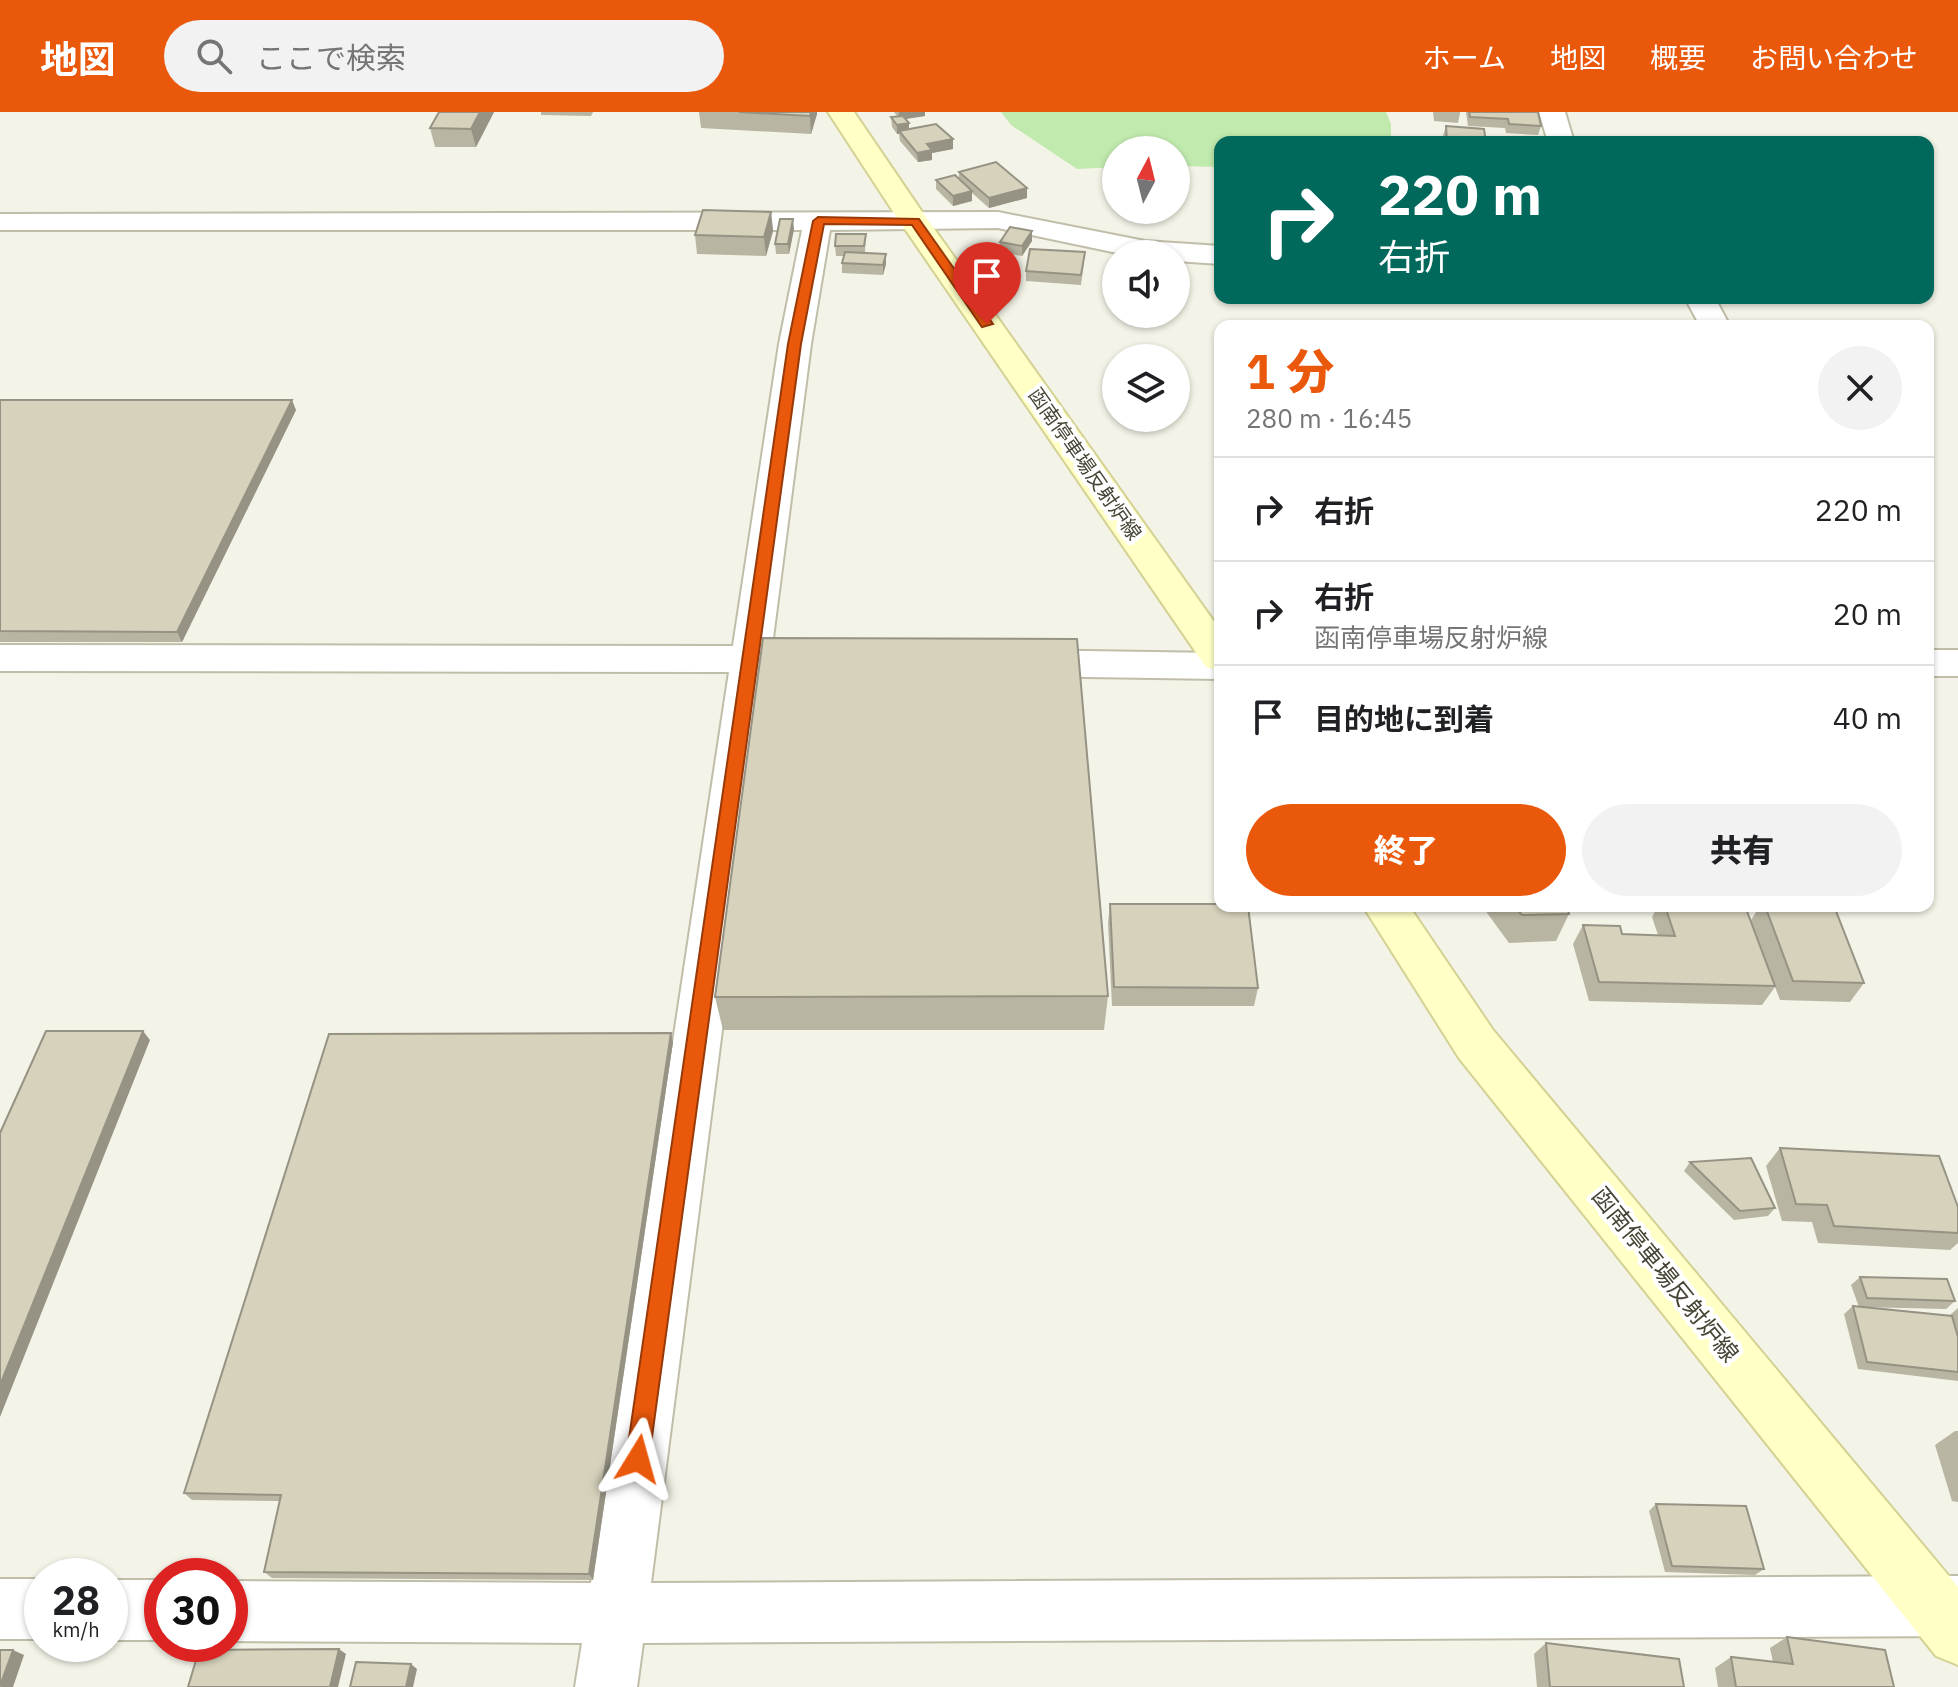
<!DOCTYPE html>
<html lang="ja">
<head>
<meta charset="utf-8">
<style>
	body { margin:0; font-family:"IBM Plex Sans","Noto Sans JP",sans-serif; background:#f2f2f2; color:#202124; height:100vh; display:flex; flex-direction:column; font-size:30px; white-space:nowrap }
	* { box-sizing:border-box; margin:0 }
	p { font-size:26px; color:#757577 }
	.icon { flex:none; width:44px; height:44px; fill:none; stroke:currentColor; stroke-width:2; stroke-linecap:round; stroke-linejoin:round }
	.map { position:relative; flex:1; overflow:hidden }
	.side { position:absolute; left:1214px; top:208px; width:720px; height:592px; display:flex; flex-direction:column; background:#fff; border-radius:16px; box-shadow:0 2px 6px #0004 }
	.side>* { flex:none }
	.top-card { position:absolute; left:1214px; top:24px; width:720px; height:168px; border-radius:16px; box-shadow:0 2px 6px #0004; background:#00695c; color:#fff; overflow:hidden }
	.needle { width:52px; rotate:7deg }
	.controls { position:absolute; left:1102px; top:24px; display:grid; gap:16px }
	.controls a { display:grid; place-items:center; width:88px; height:88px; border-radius:50%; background:#fff; box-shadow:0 2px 6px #0004; font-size:40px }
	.speed { position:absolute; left:24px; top:1446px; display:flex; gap:16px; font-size:40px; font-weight:700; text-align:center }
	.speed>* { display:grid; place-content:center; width:104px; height:104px; border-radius:50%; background:#fff; box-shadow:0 2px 6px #0004; line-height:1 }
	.speed small { font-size:20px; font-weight:400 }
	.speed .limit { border:12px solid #d22; background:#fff; color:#111 }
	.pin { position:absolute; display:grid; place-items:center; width:68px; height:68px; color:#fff; margin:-82px -34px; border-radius:50% 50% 50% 0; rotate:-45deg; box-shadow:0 0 8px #0007 }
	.pin .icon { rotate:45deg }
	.me { position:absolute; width:88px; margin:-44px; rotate:8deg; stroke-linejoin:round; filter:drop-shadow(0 0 6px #0008) }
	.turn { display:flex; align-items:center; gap:28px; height:168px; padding:0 32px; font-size:36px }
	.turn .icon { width:104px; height:104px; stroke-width:2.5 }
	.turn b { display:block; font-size:56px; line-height:68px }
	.round { display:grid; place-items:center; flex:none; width:84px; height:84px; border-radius:42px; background:#f2f2f2 }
	.overview { display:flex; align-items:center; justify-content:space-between; height:136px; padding:0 32px }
	h1 { font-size:48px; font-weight:800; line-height:60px; color:#ea580c }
	.cta { display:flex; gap:16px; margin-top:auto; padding:16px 32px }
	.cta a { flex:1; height:92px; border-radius:48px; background:#ea580c; color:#fff; font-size:32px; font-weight:800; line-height:92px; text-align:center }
	.cta a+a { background:#f2f2f2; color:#202124 }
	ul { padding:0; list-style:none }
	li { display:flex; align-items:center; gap:24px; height:104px; padding:0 32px; border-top:2px solid #e0e0e0 }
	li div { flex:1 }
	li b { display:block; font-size:30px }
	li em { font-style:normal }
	header { display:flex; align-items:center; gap:48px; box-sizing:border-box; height:112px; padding:0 40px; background:#ea580c; color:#fff }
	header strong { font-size:38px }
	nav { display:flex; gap:44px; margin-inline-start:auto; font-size:28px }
	.search { width:560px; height:72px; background:#f2f2f2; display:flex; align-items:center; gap:20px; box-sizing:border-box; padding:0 28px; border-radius:44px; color:#757577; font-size:30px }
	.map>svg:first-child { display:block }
	.green { fill:#c0eaae }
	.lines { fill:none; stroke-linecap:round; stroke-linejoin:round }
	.minor-casing { stroke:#c0bea9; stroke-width:4 }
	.secondary-casing { stroke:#d3d193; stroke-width:4 }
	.minor { fill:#fff; fill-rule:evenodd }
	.secondary { fill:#ffffc6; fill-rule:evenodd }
	.wall { fill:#b8b5a2 }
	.shaded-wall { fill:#969384 }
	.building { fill:#d6d2bc; stroke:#969384; stroke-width:2 }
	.route { fill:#ea580c; stroke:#983908; stroke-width:2 }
	.labels { text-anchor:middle; stroke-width:8; stroke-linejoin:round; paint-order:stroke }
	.far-street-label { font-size:20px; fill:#484536; stroke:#fff }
	.street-label { font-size:24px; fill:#484536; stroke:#fff }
</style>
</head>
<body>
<header>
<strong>地図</strong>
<div class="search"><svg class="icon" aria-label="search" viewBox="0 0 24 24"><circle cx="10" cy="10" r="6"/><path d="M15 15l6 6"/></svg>ここで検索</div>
<nav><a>ホーム</a><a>地図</a><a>概要</a><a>お問い合わせ</a></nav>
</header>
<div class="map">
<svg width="1958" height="1575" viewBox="0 0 1958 1575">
	<rect width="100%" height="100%" fill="#f4f3e7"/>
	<polygon class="green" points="1001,0 1386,0 1391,12 1391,30 1220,30 1220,55 1176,54 1176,38 1116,38 1116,55 1077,57 1011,13"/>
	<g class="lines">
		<defs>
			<g id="minor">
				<polygon points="1539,0 1565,0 1574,30 1548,30"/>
				<polygon points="998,100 1145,129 1220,134 1220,152 1176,149 1176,142 1122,142 998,116 830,118 811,232 772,534 792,538 797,547 792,556 768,560 651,1471 1958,1464 1958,1524 643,1531 637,1575 575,1575 582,1531 230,1529 230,1469 591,1471 729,560 0,559 0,533 733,534 779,232 802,118 0,118 0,102"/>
				<polygon points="1685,186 1715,186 1730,214 1700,214"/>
				<polygon points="1018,538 1220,541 1220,567 1018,564 1004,560 999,551 1004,542"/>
				<rect x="1928" y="538" width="30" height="26"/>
				<rect x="0" y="1467" width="42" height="60"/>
				<rect x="110" y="1468" width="52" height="60"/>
			</g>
			<g id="secondary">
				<polygon points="828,0 854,0 920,97 1220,518 1220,559 1206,555 894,101"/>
				<polygon points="1363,794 1409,794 1493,918 1958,1475 1958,1553 1936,1544 1459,946"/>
			</g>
		</defs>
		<use href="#minor" class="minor-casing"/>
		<use href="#secondary" class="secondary-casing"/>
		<use href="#minor" class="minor"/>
		<use href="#secondary" class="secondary"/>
	</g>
	<g class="wall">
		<polygon points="439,0 494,0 476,35 435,35 430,16"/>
		<polygon points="541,0 593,0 591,4 541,3"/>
		<polygon points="699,0 817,0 817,2 811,22 701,16"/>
		<polygon points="894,0 925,0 925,4 905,7 909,17 953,27 953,37 932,41 932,48 918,50 900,29 899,22 897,22 892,15 891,5 897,4"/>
		<polygon points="1433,0 1460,0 1460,1 1458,11 1434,9"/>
		<polygon points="1466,0 1538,0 1541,14 1538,23 1506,21 1505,16 1468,14"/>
		<polygon points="1446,14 1486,30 1444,30 1443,24"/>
		<polygon points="959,60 1027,86 989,96 972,81 972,89 953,94 936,77 936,68 959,67"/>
		<polygon points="771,100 773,119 766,144 697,142 695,123"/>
		<polygon points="794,117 789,142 776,142 775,132"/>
		<polygon points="866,122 865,141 886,142 886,152 883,163 842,161 842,151 844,144 836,144 835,134"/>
		<polygon points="1032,129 1022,144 1000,140 1000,130"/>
		<polygon points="1084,150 1081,173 1026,169 1026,159"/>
		<polygon points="0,288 296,298 182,530 0,530"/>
		<polygon points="1110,792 1258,876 1254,894 1112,894 1108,811"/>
		<polygon points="1482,794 1567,794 1569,802 1556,829 1509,831"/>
		<polygon points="1658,794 1745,794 1751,808 1760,794 1834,794 1864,871 1850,890 1780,888 1775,875 1762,893 1589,889 1573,832 1583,813 1622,822 1658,823 1652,805"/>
		<polygon points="1108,884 1104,918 723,918 715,885"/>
		<polygon points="673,930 593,1468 272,1466 264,1460 280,1389 192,1388 184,1381"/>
		<polygon points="1780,1036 1958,1095 1958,1131 1950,1138 1818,1131 1812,1110 1782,1109 1766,1054"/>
		<polygon points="1690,1050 1775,1096 1768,1104 1734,1108 1684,1059"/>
		<polygon points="1860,1165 1955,1189 1946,1197 1859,1195 1851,1173"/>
		<polygon points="1853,1194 1951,1204 1950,1203 1958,1196 1958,1269 1858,1257 1844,1202"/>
		<polygon points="1955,1319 1958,1319 1958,1390 1952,1389 1935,1333"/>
		<polygon points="1656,1392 1764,1457 1755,1463 1665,1460 1649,1399"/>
		<polygon points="1787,1525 1894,1575 1718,1575 1715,1556 1731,1545 1773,1550 1770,1536"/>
		<polygon points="1546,1531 1684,1575 1537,1575 1534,1542"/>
	</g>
	<g class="shaded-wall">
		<polygon points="480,0 494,0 476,35 471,17"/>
		<polygon points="811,0 817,0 817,2 811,22 810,4"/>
		<polygon points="899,0 925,0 925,4 899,8"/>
		<polygon points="909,11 909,21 899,19 899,22 897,22 897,13"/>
		<polygon points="953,27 953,37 932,41 932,48 918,50 917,41 927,32"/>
		<polygon points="1027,76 1027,86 989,96 989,86"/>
		<polygon points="972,79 972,89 953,94 953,84"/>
		<polygon points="771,100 773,119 766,144 764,125"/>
		<polygon points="793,107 794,117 789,142 788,132"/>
		<polygon points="1032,119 1032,129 1022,144 1022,134"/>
		<polygon points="886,142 886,152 883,163 883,153"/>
		<polygon points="292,288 296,298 182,530 177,520"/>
		<polygon points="143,919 150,928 0,1305 0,1273"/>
		<polygon points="671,921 673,930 593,1468 589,1462"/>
		<polygon points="339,1537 346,1542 338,1575 330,1575"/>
		<polygon points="13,1538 24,1543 13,1575 0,1575"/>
		<polygon points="411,1552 417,1557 413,1575 406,1575"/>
	</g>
	<g class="building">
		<polygon points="439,0 480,0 471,17 430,16"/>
		<polygon points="739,0 811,0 810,4"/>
		<polygon points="1469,0 1538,0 1541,14 1509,12 1508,7 1470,5"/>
		<polygon points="903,4 909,11 897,13 891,5"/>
		<polygon points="936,12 953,27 927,32 932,38 917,41 899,19"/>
		<polygon points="1446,14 1484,17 1486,30 1447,30"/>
		<polygon points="996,50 1027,76 989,86 959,60"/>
		<polygon points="955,63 972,79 953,84 936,68"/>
		<polygon points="703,98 771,100 764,125 695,123"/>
		<polygon points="780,107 793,107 788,132 775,132"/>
		<polygon points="1010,115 1032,119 1022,134 1000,130"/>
		<polygon points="836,122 866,122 864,134 835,134"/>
		<polygon points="1030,137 1085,140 1081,163 1026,159"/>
		<polygon points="845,140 886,142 883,153 842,151"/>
		<polygon points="0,288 292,288 177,520 0,519"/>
		<polygon points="763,526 1077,527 1108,884 715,885"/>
		<polygon points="1110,792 1220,792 1220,794 1248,794 1258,876 1114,875"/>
		<polygon points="1514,794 1567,794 1569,802 1522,803"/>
		<polygon points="1665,794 1745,794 1775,874 1599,870 1583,813 1620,814 1622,822 1675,824"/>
		<polygon points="1765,794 1834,794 1864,871 1793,869"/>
		<polygon points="46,919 143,919 0,1273 0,1021"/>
		<polygon points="671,921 589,1462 264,1460 281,1383 184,1381 329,922"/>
		<polygon points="1780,1036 1939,1044 1958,1095 1958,1121 1834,1114 1827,1093 1796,1092"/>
		<polygon points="1751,1046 1775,1096 1740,1099 1690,1050"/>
		<polygon points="1860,1165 1947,1167 1955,1189 1867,1186"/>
		<polygon points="1853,1194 1952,1204 1958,1225 1958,1260 1867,1250"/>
		<polygon points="1656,1392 1746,1394 1764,1457 1672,1454"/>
		<polygon points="1787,1525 1885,1538 1894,1575 1736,1575 1731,1545 1793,1552"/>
		<polygon points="1546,1531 1679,1547 1684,1575 1550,1575"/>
		<polygon points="339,1537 330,1575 188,1575 199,1538"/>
		<polygon points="0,1538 13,1538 0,1574"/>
		<polygon points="356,1550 411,1552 406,1575 350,1575"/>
	</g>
	<polygon class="route" points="818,105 919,107 993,212 982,215 912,113 824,112 801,232 649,1347 646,1355 638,1359 629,1355 626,1347 788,232 813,109"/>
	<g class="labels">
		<g class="far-street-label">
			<text transform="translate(1085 352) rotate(55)" y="7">函南停車場反射炉線</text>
		</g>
		<g class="street-label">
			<text transform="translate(1665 1163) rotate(51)" y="8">函南停車場反射炉線</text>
		</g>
	</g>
</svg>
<div class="controls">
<a><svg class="needle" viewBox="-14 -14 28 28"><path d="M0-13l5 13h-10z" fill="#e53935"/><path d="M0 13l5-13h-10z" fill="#757577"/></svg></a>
<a><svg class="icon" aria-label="sound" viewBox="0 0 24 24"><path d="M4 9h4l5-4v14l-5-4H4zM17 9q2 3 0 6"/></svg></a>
<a><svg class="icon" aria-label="layers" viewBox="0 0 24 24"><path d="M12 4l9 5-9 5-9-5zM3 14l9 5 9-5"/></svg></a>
</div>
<div class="speed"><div>28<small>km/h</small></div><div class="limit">30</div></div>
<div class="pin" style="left:987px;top:212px;background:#d93025"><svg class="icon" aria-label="arrive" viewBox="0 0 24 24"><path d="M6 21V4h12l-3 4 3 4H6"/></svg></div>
<svg class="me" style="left:638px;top:1347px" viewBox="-20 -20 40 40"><path d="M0-17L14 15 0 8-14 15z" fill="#ea580c" stroke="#fff" stroke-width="4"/></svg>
<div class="top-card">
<div class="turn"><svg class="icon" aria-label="right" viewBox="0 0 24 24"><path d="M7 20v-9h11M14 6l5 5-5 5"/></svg><div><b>220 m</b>右折</div></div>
</div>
<section class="side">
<div class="overview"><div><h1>1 分</h1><p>280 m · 16:45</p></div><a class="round"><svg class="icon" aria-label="close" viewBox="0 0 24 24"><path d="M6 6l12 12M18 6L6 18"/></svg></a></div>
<ul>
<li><svg class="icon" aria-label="right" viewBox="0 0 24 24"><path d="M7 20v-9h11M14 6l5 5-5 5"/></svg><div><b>右折</b></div><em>220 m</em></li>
<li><svg class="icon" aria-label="right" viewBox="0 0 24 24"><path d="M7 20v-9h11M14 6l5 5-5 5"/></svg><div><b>右折</b><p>函南停車場反射炉線</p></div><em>20 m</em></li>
<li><svg class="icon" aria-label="arrive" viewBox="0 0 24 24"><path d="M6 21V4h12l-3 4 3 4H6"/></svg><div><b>目的地に到着</b></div><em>40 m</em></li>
</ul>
<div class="cta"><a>終了</a><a>共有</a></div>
</section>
</div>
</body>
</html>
